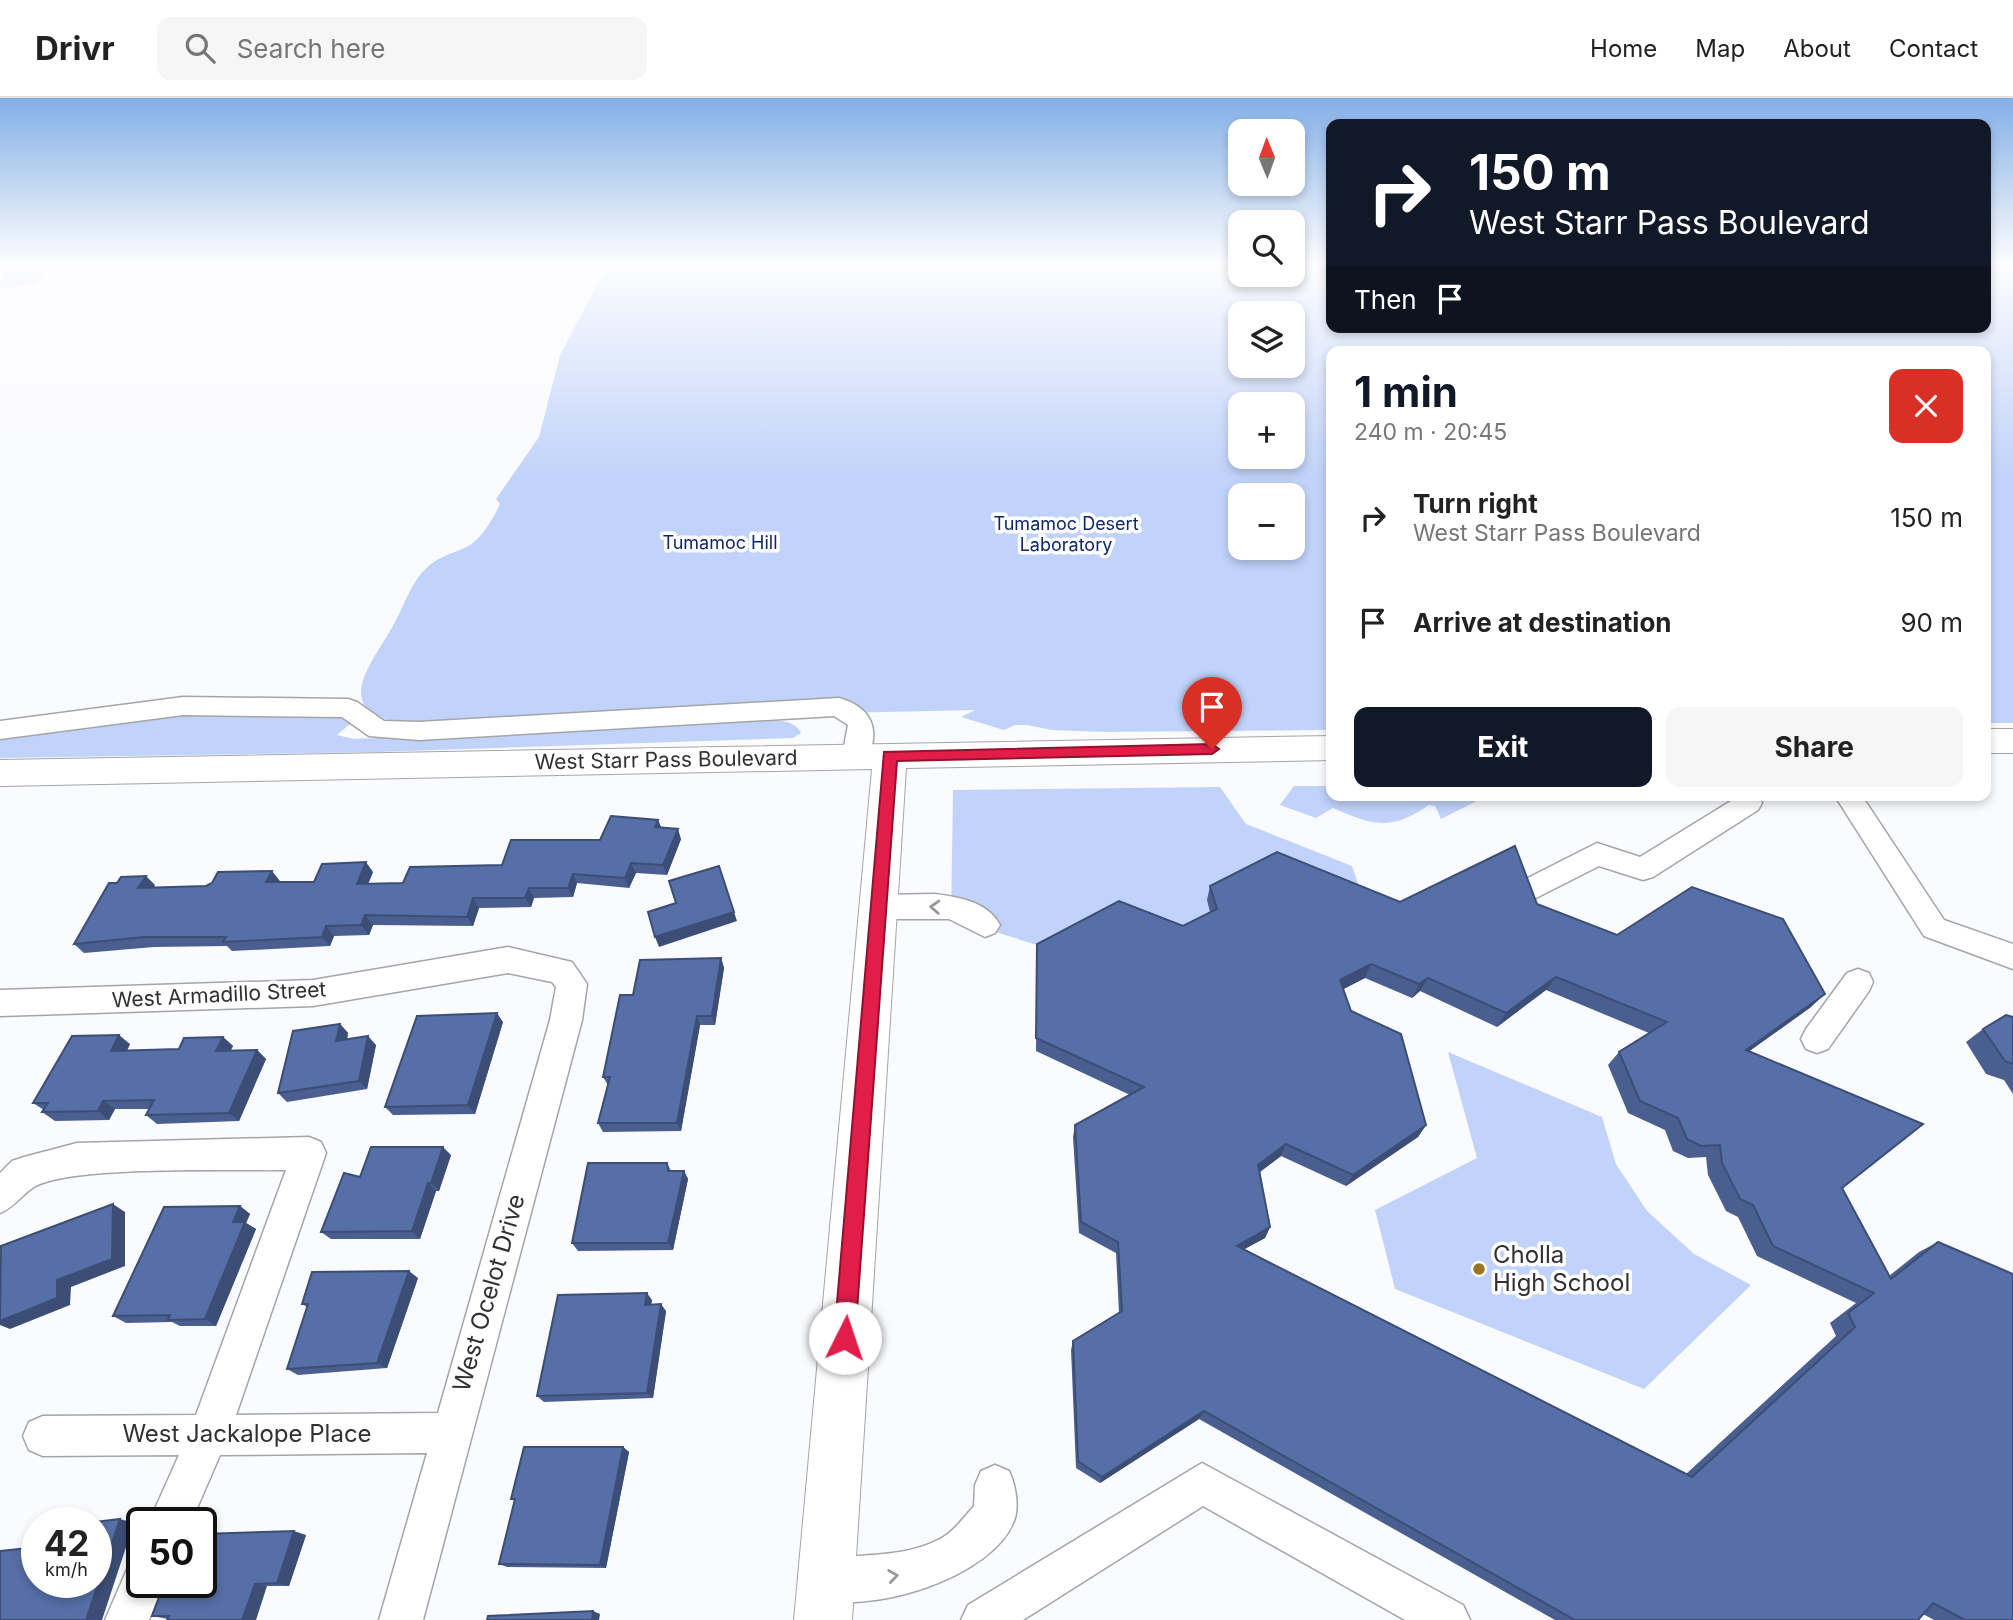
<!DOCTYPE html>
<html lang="en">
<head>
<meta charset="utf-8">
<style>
	body { margin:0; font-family:Inter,sans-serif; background:#f6f6f6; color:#222; height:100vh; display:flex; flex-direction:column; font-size:26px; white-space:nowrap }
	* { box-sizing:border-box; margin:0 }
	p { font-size:23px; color:#767676 }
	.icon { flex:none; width:38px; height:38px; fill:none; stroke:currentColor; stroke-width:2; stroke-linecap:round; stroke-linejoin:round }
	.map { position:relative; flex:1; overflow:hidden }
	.sheet { position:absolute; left:1326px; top:248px; width:665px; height:455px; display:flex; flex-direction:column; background:#fff; border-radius:14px; box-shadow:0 4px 10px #0003 }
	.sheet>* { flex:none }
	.guide { position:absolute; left:1326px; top:21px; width:665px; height:214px; border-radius:14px; box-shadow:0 4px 10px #0003; background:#111827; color:#fff; overflow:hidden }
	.needle { width:46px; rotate:359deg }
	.fabs { position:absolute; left:1228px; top:21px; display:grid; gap:14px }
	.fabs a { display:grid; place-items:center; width:77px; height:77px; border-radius:14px; background:#fff; box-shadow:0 4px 10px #0003; font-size:35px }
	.speed { position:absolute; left:21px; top:1409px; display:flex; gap:14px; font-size:35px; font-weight:700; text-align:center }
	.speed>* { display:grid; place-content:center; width:91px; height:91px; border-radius:50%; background:#fff; box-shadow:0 4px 10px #0003; line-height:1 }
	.speed small { font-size:18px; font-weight:400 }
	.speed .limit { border:4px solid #111; border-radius:10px; background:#fff; color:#111 }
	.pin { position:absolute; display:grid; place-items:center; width:60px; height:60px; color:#fff; margin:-72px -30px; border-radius:50% 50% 50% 0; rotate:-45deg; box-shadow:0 0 7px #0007 }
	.pin .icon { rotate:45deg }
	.me { position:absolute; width:77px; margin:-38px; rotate:4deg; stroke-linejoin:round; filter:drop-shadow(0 0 5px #0008) }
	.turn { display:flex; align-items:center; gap:24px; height:147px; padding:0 28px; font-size:32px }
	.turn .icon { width:91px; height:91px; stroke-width:2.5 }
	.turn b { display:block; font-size:49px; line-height:60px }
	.then { display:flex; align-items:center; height:66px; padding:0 28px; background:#0003; gap:14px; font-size:26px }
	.round { display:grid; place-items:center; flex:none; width:74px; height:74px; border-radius:14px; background:#f6f6f6 }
	.head { display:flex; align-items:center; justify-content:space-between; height:119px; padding:0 28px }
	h1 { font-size:42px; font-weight:700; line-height:52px; color:#111827 }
	.button { display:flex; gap:14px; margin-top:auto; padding:14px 28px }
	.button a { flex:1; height:80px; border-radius:14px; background:#111827; color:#fff; font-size:28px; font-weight:700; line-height:80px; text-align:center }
	.button a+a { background:#f6f6f6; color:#222 }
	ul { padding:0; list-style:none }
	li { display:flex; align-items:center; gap:21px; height:105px; padding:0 28px }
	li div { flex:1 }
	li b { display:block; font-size:26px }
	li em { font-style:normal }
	header { display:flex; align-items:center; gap:42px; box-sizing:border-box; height:98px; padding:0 35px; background:#fff; border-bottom:2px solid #e0e0e0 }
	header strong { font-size:33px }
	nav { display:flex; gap:38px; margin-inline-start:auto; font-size:24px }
	.search { width:490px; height:63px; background:#f6f6f6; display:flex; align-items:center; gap:18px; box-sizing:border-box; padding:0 24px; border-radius:14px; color:#767676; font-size:26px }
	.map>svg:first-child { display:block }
	.green { fill:#c1d3fa; fill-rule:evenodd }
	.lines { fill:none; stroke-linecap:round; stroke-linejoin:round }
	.stream { stroke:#8da8e5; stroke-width:5 }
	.minor-casing { stroke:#a4a5a8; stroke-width:3 }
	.major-casing { stroke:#a4a5a8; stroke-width:2 }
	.path { stroke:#abacae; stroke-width:2.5; stroke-dasharray:1 3.5; stroke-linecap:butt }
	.minor { fill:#fff; fill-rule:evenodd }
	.major { fill:#fff; fill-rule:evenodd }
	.wall { fill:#4a5f90; fill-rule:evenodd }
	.shaded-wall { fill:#3c4e75 }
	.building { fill:#566fa7; stroke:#3c4e75; stroke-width:2; fill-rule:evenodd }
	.oneway { stroke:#989898 }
	.route { fill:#e11d48; stroke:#92132f; stroke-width:2 }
	.poi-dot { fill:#98751e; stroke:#fff; stroke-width:2.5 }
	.labels { text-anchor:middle; stroke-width:7; stroke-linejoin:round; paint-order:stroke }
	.far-park-label { font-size:18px; fill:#0f266a; stroke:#fff }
	.street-label { font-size:21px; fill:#313132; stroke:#fff }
	.near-poi-label { font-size:24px; fill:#313132; stroke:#fff; text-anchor:start }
	.near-street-label { font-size:24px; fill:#313132; stroke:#fff }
</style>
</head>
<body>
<header>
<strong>Drivr</strong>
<div class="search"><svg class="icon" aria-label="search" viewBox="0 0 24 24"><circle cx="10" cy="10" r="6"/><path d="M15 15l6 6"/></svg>Search here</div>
<nav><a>Home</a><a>Map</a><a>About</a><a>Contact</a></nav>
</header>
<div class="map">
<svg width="2013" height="1522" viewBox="0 0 2013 1522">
	<rect width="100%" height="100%" fill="#fafbfe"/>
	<g class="green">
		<polygon points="0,164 12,164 9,168 21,164 63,164 43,173 43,179 31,186 0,191 3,172 0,174"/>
		<path d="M604,164H1241V177H1293V164H1332V229H1986V164H2013V625H1986V254H1332V632L1105,634L1052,632L1027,627H1015L1004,632L961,619L975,612L399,625C327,611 376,561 395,524C406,504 412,481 431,466C442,457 458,454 470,447C482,440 494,419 500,406L496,401L539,339L560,257L606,170ZM1241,215H1293V268H1241ZM1241,306H1293V359H1241ZM1241,397H1293V450H1241Z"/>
		<path d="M166,616L335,618L350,622V626L337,637L354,641L749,623C766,623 793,618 801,635L793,640L378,654L0,660V638L72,632Z"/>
		<path d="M1294,688H1332V698H1487L1441,721L1435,708L1429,707C1391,733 1374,728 1333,710L1316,720L1280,707Z"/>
		<polygon points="1220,689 1246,726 1352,768 1365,806 1213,826 1053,852 951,820 953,692"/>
		<polygon points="1448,954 1602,1019 1616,1066 1647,1113 1694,1156 1751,1187 1644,1291 1395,1191 1375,1112 1477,1060"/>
	</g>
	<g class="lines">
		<polyline class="stream" points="0,168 13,164"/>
		<defs>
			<g id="minor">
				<path d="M183,599L348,601L357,604L384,623L419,624L839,600C874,610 882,635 864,666L855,668L846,666L842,659L848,627L834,618L419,642L369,638L342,619L183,617L0,641V623Z"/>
				<polygon points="1739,698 1759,698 1762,705 1758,712 1653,779 1643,782 1599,768 1532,802 1522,799 1518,791 1522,783 1597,745 1640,759"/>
				<polygon points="1835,698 1862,698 1944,822 2013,846 2013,871 1924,838"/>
				<path d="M935,796C959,799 988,804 1000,827L995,835L985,839L949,821H879L869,817L865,809L869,801L879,797Z"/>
				<path d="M508,849L572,864L587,886L582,922L423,1522H379L427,1355L220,1357L191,1424H149L179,1357L43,1358L29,1352L23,1338L29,1324L43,1318L196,1317L286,1072C236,1073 70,1067 34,1089C21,1097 15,1109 0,1115V1075L12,1063L24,1059L77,1045L309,1039L321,1044L326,1055L236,1317L438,1315L550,922L556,889L552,884L508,875L313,908L0,918V892L313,882Z"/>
				<polygon points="1858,871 1869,875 1873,884 1869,893 1828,951 1817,955 1806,951 1801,941 1806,931 1847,875"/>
				<polygon points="1202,1365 1463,1507 1470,1522 1405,1522 1203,1408 1023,1522 961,1522 968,1507"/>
				<path d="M995,1367L1009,1373C1015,1386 1019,1405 1015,1420C996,1480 864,1520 810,1498L804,1483L810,1468C851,1451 894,1464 938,1442C952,1436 964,1419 974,1408L975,1387L981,1373Z"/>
				<polygon points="142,1463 142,1484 164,1484 149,1522 105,1522 128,1469"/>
			</g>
			<g id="major">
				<rect x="1986" y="631" width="27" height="24"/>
				<polygon points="1332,638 1332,662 906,670 852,1522 794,1522 872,671 0,688 0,662"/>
			</g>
		</defs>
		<use href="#minor" class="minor-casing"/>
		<use href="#major" class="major-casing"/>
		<polyline class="path" points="0,173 7,164"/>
		<use href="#minor" class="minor"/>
		<use href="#major" class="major"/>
	</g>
	<g class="wall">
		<polygon points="658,722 661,729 681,741 667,777 636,775 629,790 577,785 573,799 534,800 531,809 479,810 473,828 373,827 369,837 334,838 330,848 232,853 227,848 154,849 84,855 74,846 155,787 154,790 206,788 280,783 280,784 314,784 373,774 368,786 403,785 502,767 600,742"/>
		<path d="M1210,788L1400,804L1537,806L1617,837L1811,909L1749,953L1842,1090L1889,1178L1919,1154L1938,1144L2013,1522H1934L1923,1516L1918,1522H1555L1199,1321L1100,1385L1076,1370L1071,1252L1073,1243L1119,1215L1116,1155L1079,1135L1073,1039L1075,1027L1130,997L1036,953L1037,846L1183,828L1210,814L1207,802ZM1365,880L1412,900L1420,893L1497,929L1546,892L1649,935L1619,954L1608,967L1628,1015L1665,1032L1673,1053L1688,1060L1706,1059L1708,1077L1726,1113L1738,1119L1757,1158L1856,1205L1830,1225L1836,1238L1686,1376L1244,1151L1265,1140L1270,1129L1260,1074L1281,1058L1346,1088L1418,1039L1426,1027L1351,913L1343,891Z"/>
		<polygon points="721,860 724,870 715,927 700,927 681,1033 603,1034 598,1025 608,987 603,979 633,897"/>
		<polygon points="2013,919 2013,996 2004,982 1986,976 1966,944 1983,931"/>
		<polygon points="503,924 475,1016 393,1017 385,1009"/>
		<polygon points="340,926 348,935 347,942 376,947 367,991 287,1004 278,995"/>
		<polygon points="223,939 233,948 230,953 257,952 266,961 239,1023 157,1026 146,1017 149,1011 115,1011 109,1022 55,1023 42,1014 44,1012 33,1005 130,946 127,953 179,951"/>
		<polygon points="451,1057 439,1093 436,1093 420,1141 331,1141 321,1134 360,1079"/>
		<polygon points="667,1065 671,1073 684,1073 688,1081 673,1152 578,1153 572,1145"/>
		<polygon points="240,1108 250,1116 246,1125 256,1131 216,1228 180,1228 172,1224 126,1225 113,1218"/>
		<polygon points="418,1180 387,1270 298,1277 287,1271 307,1209 302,1206"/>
		<polygon points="652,1202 651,1206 666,1213 653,1300 544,1304 537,1298"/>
		<polygon points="623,1349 629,1354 606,1470 507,1469 499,1466 515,1403 511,1401"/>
		<polygon points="306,1437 289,1488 267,1488 168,1521 152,1518"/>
	</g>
	<g class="shaded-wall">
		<polygon points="658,722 662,732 655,729"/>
		<polygon points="678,731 681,741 667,777 663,767"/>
		<polygon points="366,764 373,774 364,796 357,786"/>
		<polygon points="631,765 636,775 629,790 625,780"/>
		<polygon points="272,773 280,783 275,794 266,784"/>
		<polygon points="573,776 577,785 573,799 568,790"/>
		<polygon points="146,778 155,787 148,800 138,790"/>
		<polygon points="529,790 534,800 531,809 525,800"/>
		<polygon points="473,800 479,810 473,828 467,819"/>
		<polygon points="734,814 737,823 659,849 655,839"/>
		<polygon points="365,817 373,827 369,837 361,827"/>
		<polygon points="326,828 334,838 330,848 322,839"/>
		<polygon points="721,860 724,870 715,927 712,918"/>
		<polygon points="1371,866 1365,880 1334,896 1340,882"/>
		<polygon points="1556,879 1546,892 1497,929 1506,915"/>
		<polygon points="1428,880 1420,893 1412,900 1419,886"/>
		<polygon points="1825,896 1811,909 1733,965 1746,952"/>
		<polygon points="497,915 503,924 475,1016 468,1007"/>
		<polygon points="697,918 700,927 681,1033 677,1025"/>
		<polygon points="340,926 348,935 345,952 336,943"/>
		<polygon points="119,937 130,946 122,962 111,953"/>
		<polygon points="368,938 376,947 367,991 359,983"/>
		<polygon points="223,939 233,948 226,962 216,953"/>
		<polygon points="257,952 266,961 239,1023 229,1015"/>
		<polygon points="103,1003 115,1011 109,1022 98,1013"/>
		<polygon points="1426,1027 1418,1039 1346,1088 1353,1077"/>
		<polygon points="1286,1046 1281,1058 1253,1079 1258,1067"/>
		<polygon points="443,1049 451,1057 439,1093 431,1085"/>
		<polygon points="684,1073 688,1081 673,1152 668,1145"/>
		<polygon points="428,1085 436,1093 420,1141 412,1133"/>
		<polygon points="113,1106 125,1114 125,1168 71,1189 70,1207 10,1231 0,1227 0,1223 57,1182"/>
		<polygon points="240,1108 250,1116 246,1125 256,1131 216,1228 205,1221 233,1124"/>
		<polygon points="1270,1129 1265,1140 1232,1158 1237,1148"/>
		<polygon points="409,1173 418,1180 387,1270 377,1265"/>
		<polygon points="647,1195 652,1202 650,1213 645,1207"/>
		<polygon points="661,1206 666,1213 653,1300 647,1295"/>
		<polygon points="1204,1313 1199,1321 1100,1385 1102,1379"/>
		<polygon points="623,1349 629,1354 606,1470 600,1467"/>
		<polygon points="120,1421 134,1425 102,1522 86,1522"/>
		<polygon points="294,1433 306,1437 289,1488 277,1485"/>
		<polygon points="255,1486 267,1488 256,1522 242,1522"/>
		<polygon points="593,1513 600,1516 599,1522 592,1522"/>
	</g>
	<g class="building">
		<polygon points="611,718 658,722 655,729 678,731 663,767 631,765 625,780 573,776 568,790 529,790 525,800 473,800 467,819 365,817 361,827 326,828 322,839 223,844 226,839 144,839 74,846 109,785 117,785 121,779 146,778 138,790 206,788 212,785 218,774 272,773 266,784 314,784 322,766 366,764 357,786 403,785 410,769 502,767 511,742 600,742"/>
		<path d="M1515,748L1537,806L1617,837L1692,789L1783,821L1825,896L1746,952L1923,1026L1842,1090L1891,1181L1938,1144L2013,1176V1522H1965L1933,1505L1918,1522H1575L1204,1313L1102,1379L1078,1363L1073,1243L1122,1213L1118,1144L1081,1124L1075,1027L1144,989L1036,940L1037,846L1119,803L1183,828L1217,811L1210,788L1277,754L1400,804ZM1371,866L1419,886L1428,880L1506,915L1556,879L1667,924L1619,954L1640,1003L1678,1020L1687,1041L1701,1048L1720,1047L1722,1065L1740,1101L1753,1107L1773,1148L1874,1195L1848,1215L1855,1229L1692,1379L1237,1148L1270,1129L1258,1067L1286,1046L1353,1077L1426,1027L1401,936L1351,913L1340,882Z"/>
		<polygon points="719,768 734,814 655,839 648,814 676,805 669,783"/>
		<polygon points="721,860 712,918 697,918 677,1025 598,1025 610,979 603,979 620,897 633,897 640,862"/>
		<polygon points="497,915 468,1007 385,1009 417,918"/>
		<polygon points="2006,917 2013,919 2013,966 2005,963 1983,931"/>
		<polygon points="340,926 336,943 368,938 359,983 278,995 293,933"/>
		<polygon points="119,937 111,953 179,951 184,940 223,939 216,953 257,952 229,1015 146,1017 154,1002 103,1003 98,1013 42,1014 48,1005 33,1005 72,938"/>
		<polygon points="371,1049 443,1049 431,1085 428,1085 412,1133 321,1134 344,1075 360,1079"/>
		<polygon points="588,1065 667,1065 668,1073 684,1073 668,1145 572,1145"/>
		<polygon points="113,1106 112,1161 57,1182 57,1200 0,1223 1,1148"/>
		<polygon points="240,1108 233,1124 245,1124 205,1221 168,1222 170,1217 113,1218 164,1109"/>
		<polygon points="409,1173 377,1265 287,1271 308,1206 302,1206 312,1174"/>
		<polygon points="647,1195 645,1207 661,1206 647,1295 537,1298 558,1197"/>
		<polygon points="524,1349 623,1349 600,1467 499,1466 515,1401 511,1401"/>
		<polygon points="120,1421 86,1522 0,1522 0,1453 37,1449 37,1484 96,1484 96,1424 95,1424"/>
		<polygon points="294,1433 277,1485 255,1486 242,1522 167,1522 169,1518 152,1518 165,1484 201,1484 201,1436"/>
		<polygon points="593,1513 592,1522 487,1522 488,1518"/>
	</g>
	<defs><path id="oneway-chevron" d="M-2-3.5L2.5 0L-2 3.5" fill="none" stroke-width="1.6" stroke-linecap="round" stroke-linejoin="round" transform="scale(1.75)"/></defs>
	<g class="oneway">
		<use href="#oneway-chevron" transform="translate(935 809) rotate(-177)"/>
		<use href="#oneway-chevron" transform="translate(893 1478) rotate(-8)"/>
	</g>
	<linearGradient id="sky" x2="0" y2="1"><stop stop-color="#83afe7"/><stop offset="0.44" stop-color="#fdfdff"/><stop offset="1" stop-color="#fdfdff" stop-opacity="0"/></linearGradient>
	<rect width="2013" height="377" fill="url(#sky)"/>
	<polygon class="route" points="1212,646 1219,651 1212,656 897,663 855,1240 852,1248 845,1251 837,1248 834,1240 884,654"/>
	<circle class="poi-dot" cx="1479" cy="1171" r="7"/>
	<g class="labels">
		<g class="far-park-label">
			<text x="1066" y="432">Tumamoc Desert<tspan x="1066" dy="21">Laboratory</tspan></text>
			<text x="720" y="451">Tumamoc Hill</text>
		</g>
		<g class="street-label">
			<text transform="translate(666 662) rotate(-1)" y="7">West Starr Pass Boulevard</text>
			<text transform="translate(219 897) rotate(-3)" y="7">West Armadillo Street</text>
		</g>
		<g class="near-poi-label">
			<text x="1493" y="1165">Cholla<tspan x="1493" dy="28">High School</tspan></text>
		</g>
		<g class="near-street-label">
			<text transform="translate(489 1195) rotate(-74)" y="8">West Ocelot Drive</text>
			<text x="247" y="1344">West Jackalope Place</text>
		</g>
	</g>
</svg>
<div class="fabs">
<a><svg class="needle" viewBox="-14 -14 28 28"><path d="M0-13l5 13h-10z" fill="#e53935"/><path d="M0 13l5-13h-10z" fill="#767676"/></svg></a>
<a><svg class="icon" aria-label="search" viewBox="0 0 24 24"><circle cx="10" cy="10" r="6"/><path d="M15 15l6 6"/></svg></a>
<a><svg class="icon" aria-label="layers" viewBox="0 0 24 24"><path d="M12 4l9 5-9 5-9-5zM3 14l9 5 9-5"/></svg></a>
<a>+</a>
<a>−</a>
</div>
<div class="speed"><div>42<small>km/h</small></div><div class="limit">50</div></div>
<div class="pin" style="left:1212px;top:651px;background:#d93025"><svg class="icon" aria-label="arrive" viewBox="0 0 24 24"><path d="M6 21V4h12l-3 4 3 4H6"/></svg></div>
<svg class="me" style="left:845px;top:1240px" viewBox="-20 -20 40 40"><circle r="19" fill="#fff"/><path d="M0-13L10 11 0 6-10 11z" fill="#e11d48"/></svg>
<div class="guide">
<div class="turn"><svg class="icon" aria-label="right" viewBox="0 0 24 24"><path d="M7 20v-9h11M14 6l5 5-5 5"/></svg><div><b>150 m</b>West Starr Pass Boulevard</div></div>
<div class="then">Then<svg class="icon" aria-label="arrive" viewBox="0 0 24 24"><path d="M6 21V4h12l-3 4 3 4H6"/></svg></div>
</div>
<section class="sheet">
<div class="head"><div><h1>1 min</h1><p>240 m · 20:45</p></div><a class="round" style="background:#d93025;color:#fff"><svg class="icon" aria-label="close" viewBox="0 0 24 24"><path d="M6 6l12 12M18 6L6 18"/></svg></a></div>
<ul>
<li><svg class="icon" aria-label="right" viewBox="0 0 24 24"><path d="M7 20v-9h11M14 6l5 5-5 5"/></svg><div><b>Turn right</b><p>West Starr Pass Boulevard</p></div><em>150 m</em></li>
<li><svg class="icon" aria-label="arrive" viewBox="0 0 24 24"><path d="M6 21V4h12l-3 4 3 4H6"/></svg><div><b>Arrive at destination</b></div><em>90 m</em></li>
</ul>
<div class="button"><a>Exit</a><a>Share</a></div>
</section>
</div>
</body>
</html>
